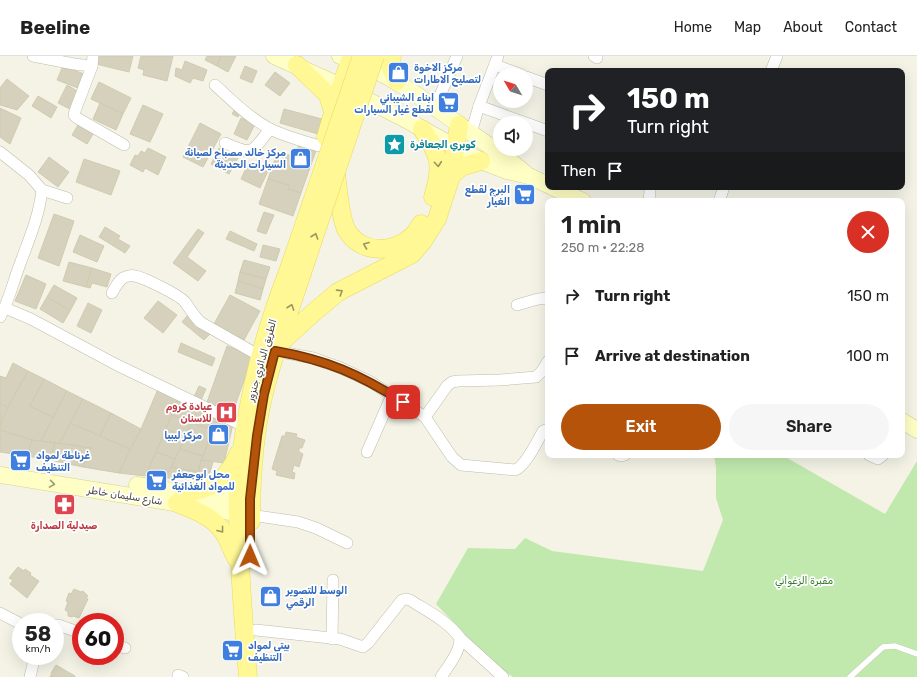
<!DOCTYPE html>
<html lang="en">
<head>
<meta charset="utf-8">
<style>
	body { margin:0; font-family:Rubik,Cairo,sans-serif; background:#f6f6f6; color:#222; height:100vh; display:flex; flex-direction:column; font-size:15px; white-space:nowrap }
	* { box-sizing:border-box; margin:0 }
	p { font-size:13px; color:#767676 }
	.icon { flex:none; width:22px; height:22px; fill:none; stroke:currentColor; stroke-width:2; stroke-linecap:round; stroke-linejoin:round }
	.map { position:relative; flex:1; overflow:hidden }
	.panel { position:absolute; left:545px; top:142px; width:360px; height:260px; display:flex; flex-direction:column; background:#fff; border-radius:8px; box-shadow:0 4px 16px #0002 }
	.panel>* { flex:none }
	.guide { position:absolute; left:545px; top:12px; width:360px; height:122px; border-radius:8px; box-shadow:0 4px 16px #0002; background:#202124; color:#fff; overflow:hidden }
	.needle { width:26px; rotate:309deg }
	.fabs { position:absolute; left:493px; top:12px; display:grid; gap:8px }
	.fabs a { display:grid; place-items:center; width:40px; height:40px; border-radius:50%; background:#fff; box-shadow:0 4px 16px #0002; font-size:20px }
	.speed { position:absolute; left:12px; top:557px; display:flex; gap:8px; font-size:20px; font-weight:700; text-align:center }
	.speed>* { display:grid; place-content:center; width:52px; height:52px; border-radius:50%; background:#fff; box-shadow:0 4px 16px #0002; line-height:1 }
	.speed small { font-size:10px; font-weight:400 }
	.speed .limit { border:6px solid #d22; background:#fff; color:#111 }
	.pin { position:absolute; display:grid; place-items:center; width:34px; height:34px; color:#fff; margin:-17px; border-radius:8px; box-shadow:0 2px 6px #0006 }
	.me { position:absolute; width:44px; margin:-22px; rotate:1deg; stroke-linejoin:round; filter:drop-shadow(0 0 3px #0008) }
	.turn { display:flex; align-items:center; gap:14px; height:84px; padding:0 16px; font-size:18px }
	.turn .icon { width:52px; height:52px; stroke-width:2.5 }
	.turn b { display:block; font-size:28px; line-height:34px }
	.then { display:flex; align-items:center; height:38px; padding:0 16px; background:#0003; gap:8px; font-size:15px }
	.round { display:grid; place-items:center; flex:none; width:42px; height:42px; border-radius:21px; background:#f6f6f6 }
	.headline { display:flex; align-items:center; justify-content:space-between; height:68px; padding:0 16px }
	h1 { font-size:24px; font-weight:600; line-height:30px }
	.action { display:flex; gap:8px; margin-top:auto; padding:8px 16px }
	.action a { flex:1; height:46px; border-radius:24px; background:#b45309; color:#fff; font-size:16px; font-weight:600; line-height:46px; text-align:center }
	.action a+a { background:#f6f6f6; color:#222 }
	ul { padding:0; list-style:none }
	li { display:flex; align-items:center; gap:12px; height:60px; padding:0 16px }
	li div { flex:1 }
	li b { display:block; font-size:15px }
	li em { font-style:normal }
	header { display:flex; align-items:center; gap:24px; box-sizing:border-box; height:56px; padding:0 20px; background:#fff; border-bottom:1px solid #e0e0e0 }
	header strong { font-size:19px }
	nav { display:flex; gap:22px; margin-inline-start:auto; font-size:14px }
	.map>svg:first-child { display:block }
	.green { fill:#c1e9ae }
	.building { fill:#d5d1bc; stroke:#d0cbaf }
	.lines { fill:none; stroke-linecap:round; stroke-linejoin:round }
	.service-casing { stroke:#bfbda9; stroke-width:6 }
	.minor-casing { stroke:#bfbda9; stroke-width:12 }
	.secondary-casing { stroke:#d5d295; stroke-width:17 }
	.primary-casing { stroke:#e6dc62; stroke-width:19 }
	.service { stroke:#fff; stroke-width:5.5 }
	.minor { stroke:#fff; stroke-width:11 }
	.secondary { stroke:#fffec5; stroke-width:16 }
	.primary { stroke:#fff894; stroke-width:18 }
	.primary-bridge-casing { stroke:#e6dc62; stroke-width:19; stroke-linecap:butt }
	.primary-bridge { stroke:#fff894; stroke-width:18 }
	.oneway { stroke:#9a9560 }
	.oneway2 { stroke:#9a9876 }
	.route-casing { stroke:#753606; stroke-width:10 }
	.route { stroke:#b45309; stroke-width:7 }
	.labels { text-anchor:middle; stroke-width:3.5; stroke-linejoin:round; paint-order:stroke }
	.shop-label { font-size:10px; font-weight:bold; fill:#366cbe; stroke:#fff; text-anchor:start }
	.culture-label { font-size:10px; font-weight:bold; fill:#0d838f; stroke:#fff; text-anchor:start }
	.street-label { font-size:10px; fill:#474435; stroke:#fff }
	.health-label { font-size:10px; font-weight:bold; fill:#be3a42; stroke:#fff; text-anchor:end }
	.park-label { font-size:10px; fill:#347a27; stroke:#fff }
</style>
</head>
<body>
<header>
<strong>Beeline</strong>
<nav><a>Home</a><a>Map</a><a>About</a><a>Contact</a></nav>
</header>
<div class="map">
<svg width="917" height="621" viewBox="0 0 917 621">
	<rect width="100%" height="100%" fill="#f4f3e6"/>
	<polygon class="green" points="714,399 782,399 885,458 917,405 917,621 513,621 494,609 436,548 468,492 515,493 525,482 552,495 703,515 723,464 716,442 716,412"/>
	<g class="building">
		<polygon points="97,0 133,0 129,16 96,8"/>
		<polygon points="141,0 173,0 167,25 143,19 144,14 138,12"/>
		<polygon points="207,0 221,0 217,10 205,4"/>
		<polygon points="221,0 236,0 228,16 217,10"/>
		<polygon points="185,5 207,14 203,25 193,22 190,27 175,20 176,12 182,14"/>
		<polygon points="63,10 84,18 78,32 57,24"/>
		<polygon points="245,10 257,15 252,27 240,22"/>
		<polygon points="275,16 290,27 280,40 265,29"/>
		<polygon points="7,23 29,40 17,54 0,49 0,32"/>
		<polygon points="99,26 131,42 123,58 91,43"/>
		<polygon points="67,29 79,36 70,53 58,47"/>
		<polygon points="38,40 57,51 51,62 32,50"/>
		<polygon points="100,47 123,58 116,74 93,63"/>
		<polygon points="143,49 163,58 150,86 130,78"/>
		<polygon points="236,51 241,54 238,61 232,58"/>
		<polygon points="0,52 21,62 10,88 0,81"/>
		<polygon points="284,53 322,63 318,78 280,67"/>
		<polygon points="241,62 255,68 247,84 234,78"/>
		<polygon points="200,67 221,78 203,111 183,101"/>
		<polygon points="78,69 93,78 87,88 72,79"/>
		<polygon points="300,86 317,92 301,137 288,133 289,129 268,123 278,95 295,101"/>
		<polygon points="148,92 166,101 158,119 145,112 143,116 130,109 135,99 138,100 141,95 145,97"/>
		<polygon points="219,92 238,102 229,118 211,108"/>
		<polygon points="49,101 69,116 58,131 38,116"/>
		<polygon points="84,103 120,115 111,139 76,126"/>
		<polygon points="249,106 268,115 260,132 241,123"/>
		<polygon points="268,123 289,129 288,133 301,137 293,160 259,148"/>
		<polygon points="264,156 274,159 266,178 257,175"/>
		<polygon points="54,158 74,165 59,210 38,202"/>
		<polygon points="105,171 120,180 118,183 130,190 125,197 99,181"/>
		<polygon points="198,173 204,177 187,201 206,215 198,225 173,207"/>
		<polygon points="230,175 257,188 254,195 226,183"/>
		<polygon points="80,179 104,190 97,206 73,196"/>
		<polygon points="263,189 280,193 276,205 260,201"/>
		<polygon points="244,204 270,211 266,223 240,216"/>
		<polygon points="69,206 92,212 86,231 63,225"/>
		<polygon points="92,212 111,218 107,231 92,227 90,232 86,231"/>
		<polygon points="240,216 266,223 263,233 238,225"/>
		<polygon points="26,219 46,228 36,253 15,245"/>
		<polygon points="238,225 263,233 260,244 235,237"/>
		<polygon points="54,229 77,242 70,255 47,241"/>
		<polygon points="230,239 260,255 244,284 214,268"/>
		<polygon points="47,241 70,255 63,267 40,253"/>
		<polygon points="158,245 177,259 163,277 144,262"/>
		<polygon points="88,247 102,254 91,277 77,270"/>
		<polygon points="188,259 211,277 204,284 182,266"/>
		<polygon points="181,287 215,302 212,310 178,296"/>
		<polygon points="227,290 253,300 232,358 206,349"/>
		<polygon points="13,307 28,315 8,351 0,348 0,320 6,322"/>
		<polygon points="28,315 44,323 30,350 53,361 41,385 32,384 0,374 0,369 8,351"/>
		<polygon points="44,323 67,335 53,361 30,350"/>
		<polygon points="199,330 206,333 201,344 194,341"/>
		<polygon points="158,333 178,343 146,420 119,417 141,373"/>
		<polygon points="67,335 83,343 60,387 41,385"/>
		<polygon points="83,343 111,357 100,380 70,367"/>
		<polygon points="178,343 198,352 191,367 172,359"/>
		<polygon points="0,348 8,351 0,369"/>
		<polygon points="198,352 218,361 213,374 191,367"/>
		<polygon points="111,357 141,373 130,393 100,380"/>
		<polygon points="172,359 191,367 185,381 166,373"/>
		<polygon points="218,361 233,368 224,407 201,404"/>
		<polygon points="70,367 130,393 119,417 83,411 91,392 60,387"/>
		<polygon points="191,367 213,374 203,400 180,393"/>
		<polygon points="166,373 185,381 175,403 156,396"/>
		<polygon points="0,374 32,384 27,400 0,396"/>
		<polygon points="286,376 297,378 296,381 305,384 302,392 299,392 299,396 303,398 299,411 294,409 292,416 295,417 294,423 276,419 277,415 272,413 282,380 285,380"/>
		<polygon points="32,384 55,387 50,404 27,400"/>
		<polygon points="55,387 91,392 83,411 50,404"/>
		<polygon points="180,393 203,400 198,416 171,411"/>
		<polygon points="156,396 175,403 166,422 146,420"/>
		<polygon points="201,404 213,406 208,423 197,424"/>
		<polygon points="171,411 198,416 197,424 166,422"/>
		<polygon points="18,511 24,515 25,513 31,517 30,519 39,525 27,542 10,528 13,524 9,522"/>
		<polygon points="74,533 81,536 83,535 88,540 86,541 88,543 79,562 73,560 72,561 68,560 68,556 65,554 68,546 66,545 69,537 71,538"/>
		<polygon points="56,609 75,620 75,621 50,621 52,617 51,617"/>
	</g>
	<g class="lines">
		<defs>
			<polyline id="service" points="850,621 883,591 895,590 917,598"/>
			<g id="minor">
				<polyline points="33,0 74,8 92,10 93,0"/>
				<polyline points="594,0 597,2"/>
				<polyline points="495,9 522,19"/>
				<polyline points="92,10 75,55 74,59 77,62 124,89"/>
				<polyline points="771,15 777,0"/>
				<polyline points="526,21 548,29"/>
				<path d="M215,29C232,45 250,62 270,73C287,81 305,86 323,91"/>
				<polyline points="479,50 548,75"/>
				<polyline points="435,51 457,0"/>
				<polyline points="471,77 479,50 498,0"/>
				<path d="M225,87C254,100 251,97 270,73"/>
				<polyline points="0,96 29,119 42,134 67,142"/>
				<polyline points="649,131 650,135 649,145"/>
				<polyline points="719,145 724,131"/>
				<path d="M112,237C115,232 118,225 123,222C126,220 132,219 135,220C145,222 179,239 185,246C190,253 194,260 200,266L260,300"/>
				<polyline points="517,249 538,243 548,242"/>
				<polyline points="5,252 31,263 117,309 244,370"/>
				<path d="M0,261C9,245 13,226 20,208C29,183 39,161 42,134"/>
				<path d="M275,295L313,302L341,312L371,326L425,361L452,401L461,409L515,414C526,410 537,385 543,375L548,373"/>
				<polyline points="425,361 447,330 452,326 458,325 500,324 536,321 542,315 548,305"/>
				<polyline points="367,396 392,339"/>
				<polyline points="618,399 621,400 625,399"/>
				<polyline points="869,399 878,403 883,399"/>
				<polyline points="251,459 298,466 316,472 347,487"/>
				<polyline points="0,557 21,568"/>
				<polyline points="55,569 58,569 81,577"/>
				<path d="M256,574L340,583L363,591L368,587L402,544L406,543L410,544C427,555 448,565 460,582L503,621"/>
				<polyline points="332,583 333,524"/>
				<polyline points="115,589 125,592"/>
				<polyline points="178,619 183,621"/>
				<polyline points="30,621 35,600"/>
				<path d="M441,621C449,609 460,596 460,582"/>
			</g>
			<g id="secondary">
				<polyline points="274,0 341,30 408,65 481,105 507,115 529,120 548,129"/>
				<path d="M340,0C384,14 421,41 458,68C481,84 504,99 525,117"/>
				<polyline points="552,131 583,145"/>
				<polyline points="902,365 917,374"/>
				<polyline points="0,419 249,459"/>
				<polyline points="137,429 184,437 238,441 250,443"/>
			</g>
			<g id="primary">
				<polyline points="392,0 390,10 397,25"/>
				<polyline points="297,9 328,39 333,56"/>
				<path d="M422,73C440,99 443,110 433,141"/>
				<polyline points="326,81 341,30 352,0"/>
				<path d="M336,118C338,133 340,160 346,173C362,203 407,197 421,168"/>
				<polyline points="451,120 461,111 481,105"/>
				<polyline points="280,287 313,257 338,236 412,198 423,185 437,163 451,120 459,69"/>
				<path d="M184,437C214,432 226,426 239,397"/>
				<path d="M177,447C193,453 214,461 224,477C229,485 232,494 236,502"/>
				<path d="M251,465C251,423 254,377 264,337C274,296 289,257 302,217"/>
				<path d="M248,621C244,574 240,526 239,479C238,466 237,453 238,440C242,361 260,287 289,213"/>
			</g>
		</defs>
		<use href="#service" class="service-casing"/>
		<use href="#minor" class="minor-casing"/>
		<use href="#secondary" class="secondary-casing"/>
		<use href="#primary" class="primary-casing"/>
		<use href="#service" class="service"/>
		<use href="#minor" class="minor"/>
		<use href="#secondary" class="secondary"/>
		<use href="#primary" class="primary"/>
		<defs>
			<g id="primary-bridge">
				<polyline points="289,213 362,0"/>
				<polyline points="302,217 375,0"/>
			</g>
		</defs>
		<use href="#primary-bridge" class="primary-bridge-casing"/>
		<use href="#primary-bridge" class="primary-bridge"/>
	</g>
	<defs><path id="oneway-chevron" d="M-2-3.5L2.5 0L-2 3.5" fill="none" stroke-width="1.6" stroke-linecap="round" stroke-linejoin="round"/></defs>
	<g class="oneway">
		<use href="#oneway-chevron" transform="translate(438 108) rotate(85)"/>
		<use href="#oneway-chevron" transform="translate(315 180) rotate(-71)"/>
		<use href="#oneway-chevron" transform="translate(366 189) rotate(-159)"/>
		<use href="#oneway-chevron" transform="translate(340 236) rotate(-32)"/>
		<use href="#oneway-chevron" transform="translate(291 251) rotate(-71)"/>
		<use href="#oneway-chevron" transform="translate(221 474) rotate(52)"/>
	</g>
	<use class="oneway2" href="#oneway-chevron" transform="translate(52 428) rotate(9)"/>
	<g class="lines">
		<defs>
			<path id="route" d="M250,500V443L257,380L264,338L275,295C327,304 359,318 403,346"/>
		</defs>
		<use href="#route" class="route-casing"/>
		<use href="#route" class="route"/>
	</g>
	<defs>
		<symbol id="shop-square" viewBox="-11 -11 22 22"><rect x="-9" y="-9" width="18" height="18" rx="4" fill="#3f7fe0" stroke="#fff"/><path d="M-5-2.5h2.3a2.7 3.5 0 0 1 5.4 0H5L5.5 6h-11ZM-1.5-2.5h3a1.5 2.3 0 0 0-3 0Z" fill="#fff"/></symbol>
		<symbol id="supermarket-square" viewBox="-11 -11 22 22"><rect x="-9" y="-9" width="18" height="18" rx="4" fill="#3f7fe0" stroke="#fff"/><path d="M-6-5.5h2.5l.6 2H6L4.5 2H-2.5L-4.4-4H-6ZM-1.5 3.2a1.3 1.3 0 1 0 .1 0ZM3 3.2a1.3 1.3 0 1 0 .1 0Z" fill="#fff"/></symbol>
		<symbol id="sight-square" viewBox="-11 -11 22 22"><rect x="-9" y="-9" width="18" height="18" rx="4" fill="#0f9aa8" stroke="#fff"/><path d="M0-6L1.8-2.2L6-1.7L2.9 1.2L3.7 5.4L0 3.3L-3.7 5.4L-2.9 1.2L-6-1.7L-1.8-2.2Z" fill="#fff"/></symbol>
		<symbol id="hospital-square" viewBox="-11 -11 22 22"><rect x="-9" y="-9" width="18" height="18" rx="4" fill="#e0444e" stroke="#fff"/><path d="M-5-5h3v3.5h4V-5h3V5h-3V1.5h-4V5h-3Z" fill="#fff"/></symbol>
		<symbol id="pharmacy-square" viewBox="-11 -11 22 22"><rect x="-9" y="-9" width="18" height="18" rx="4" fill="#e0444e" stroke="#fff"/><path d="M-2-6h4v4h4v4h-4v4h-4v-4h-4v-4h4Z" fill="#fff"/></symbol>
	</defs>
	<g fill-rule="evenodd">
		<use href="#shop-square" x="386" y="4" width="25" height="25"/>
		<use href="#supermarket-square" x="436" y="34" width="25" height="25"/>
		<use href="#sight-square" x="382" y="76" width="25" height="25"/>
		<use href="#shop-square" x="288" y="90" width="25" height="25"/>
		<use href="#supermarket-square" x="512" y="126" width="25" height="25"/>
		<use href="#hospital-square" x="214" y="344" width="25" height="25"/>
		<use href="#shop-square" x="206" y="366" width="25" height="25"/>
		<use href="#supermarket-square" x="8" y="392" width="25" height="25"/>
		<use href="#supermarket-square" x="144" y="412" width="25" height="25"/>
		<use href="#pharmacy-square" x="52" y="436" width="25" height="25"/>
		<use href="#shop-square" x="258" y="528" width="25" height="25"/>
		<use href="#supermarket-square" x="220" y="582" width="25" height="25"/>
	</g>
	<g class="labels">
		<g class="shop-label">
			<text x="414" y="15">مركز الاخوة<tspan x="414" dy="12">لتصليح الاطارات</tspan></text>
			<text x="434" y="45" text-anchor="end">ابناء الشيباني<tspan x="434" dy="12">لقطع غيار السيارات</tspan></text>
			<text x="286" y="100" text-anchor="end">مركز خالد مصباح لصيانة<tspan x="286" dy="12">السيارات الحديثة</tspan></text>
			<text x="510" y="137" text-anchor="end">البرج لقطع<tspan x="510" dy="12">الغيار</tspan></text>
			<text x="202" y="383" text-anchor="end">مركز ليبيا</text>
			<text x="36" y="403">غرناطة لمواد<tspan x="36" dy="12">التنظيف</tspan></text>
			<text x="172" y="422">محل ابوجعفر<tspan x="172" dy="12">للمواد الغذائية</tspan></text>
			<text x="286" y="538">الوسط للتصوير<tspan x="286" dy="12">الرقمي</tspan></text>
			<text x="248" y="593">بيتي لمواد<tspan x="248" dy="12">التنظيف</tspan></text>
		</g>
		<g class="culture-label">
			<text x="410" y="92">كوبري الجعافرة</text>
		</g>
		<g class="street-label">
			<text transform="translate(261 304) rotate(-74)" y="4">الطريق الدائري جنزور</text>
			<text transform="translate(125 439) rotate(9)" y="4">شارع سليمان خاطر</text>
		</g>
		<g class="health-label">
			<text x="212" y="354">عيادة كروم<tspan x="212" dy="12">للاسنان</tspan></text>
			<text x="64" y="473" text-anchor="middle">صيدلية الصدارة</text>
		</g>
		<g class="park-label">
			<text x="804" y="528">مقبرة الزغواني</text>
		</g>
	</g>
</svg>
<div class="fabs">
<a><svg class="needle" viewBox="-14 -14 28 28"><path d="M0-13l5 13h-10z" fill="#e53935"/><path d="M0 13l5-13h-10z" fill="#767676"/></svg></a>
<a><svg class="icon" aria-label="sound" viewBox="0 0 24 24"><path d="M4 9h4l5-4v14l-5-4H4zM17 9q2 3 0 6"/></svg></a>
</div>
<div class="speed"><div>58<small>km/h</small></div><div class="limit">60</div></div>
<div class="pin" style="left:403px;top:346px;background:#d93025"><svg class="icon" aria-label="arrive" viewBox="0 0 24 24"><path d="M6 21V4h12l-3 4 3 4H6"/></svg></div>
<svg class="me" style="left:250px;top:500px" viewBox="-20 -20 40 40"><path d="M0-17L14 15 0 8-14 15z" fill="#b45309" stroke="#fff" stroke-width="4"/></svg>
<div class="guide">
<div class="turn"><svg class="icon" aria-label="right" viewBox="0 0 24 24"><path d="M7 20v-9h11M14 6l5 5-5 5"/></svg><div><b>150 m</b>Turn right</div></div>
<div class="then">Then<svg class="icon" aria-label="arrive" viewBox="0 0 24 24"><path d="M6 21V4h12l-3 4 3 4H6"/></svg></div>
</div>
<section class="panel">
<div class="headline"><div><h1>1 min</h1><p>250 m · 22:28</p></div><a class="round" style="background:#d93025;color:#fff"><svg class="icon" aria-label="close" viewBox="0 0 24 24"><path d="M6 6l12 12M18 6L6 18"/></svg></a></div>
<ul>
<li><svg class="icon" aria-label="right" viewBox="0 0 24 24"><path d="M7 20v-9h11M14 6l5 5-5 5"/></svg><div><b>Turn right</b></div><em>150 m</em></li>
<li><svg class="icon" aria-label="arrive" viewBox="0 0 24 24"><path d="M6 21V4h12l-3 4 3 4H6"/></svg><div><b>Arrive at destination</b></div><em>100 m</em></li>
</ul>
<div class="action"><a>Exit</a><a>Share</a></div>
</section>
</div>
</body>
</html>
